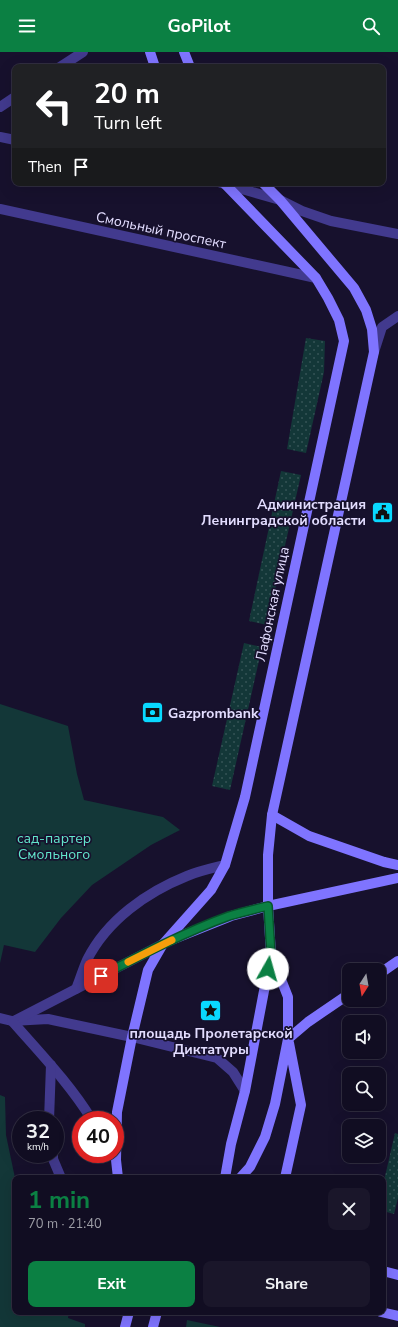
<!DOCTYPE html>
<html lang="en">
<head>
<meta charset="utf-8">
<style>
	body { margin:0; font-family:"Nunito Sans",sans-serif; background:#1a162a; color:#f1f3f6; height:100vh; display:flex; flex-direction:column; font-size:15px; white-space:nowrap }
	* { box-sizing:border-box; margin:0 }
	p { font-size:13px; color:#9c9ca5 }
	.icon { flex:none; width:22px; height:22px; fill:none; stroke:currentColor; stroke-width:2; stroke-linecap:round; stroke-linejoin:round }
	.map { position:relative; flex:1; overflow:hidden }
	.details { position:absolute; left:12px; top:1123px; width:374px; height:140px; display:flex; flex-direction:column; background:#110d22; border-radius:8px; box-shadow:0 4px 16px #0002,0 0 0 1px #302d40 }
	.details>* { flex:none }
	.top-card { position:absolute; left:12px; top:12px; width:374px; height:122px; border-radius:8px; box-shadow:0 4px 16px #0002,0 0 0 1px #302d40; background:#202124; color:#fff; overflow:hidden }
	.needle { width:26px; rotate:191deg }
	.controls { position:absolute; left:342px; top:911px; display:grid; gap:8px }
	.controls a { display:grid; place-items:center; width:44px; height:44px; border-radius:8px; background:#110d22; box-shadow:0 4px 16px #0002,0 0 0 1px #302d40; font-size:20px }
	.speed { position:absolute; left:12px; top:1059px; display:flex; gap:8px; font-size:20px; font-weight:700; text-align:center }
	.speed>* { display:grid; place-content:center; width:52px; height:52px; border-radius:50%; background:#110d22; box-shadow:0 4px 16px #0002,0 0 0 1px #302d40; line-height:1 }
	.speed small { font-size:10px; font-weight:400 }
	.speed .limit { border:6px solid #d22; background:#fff; color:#111 }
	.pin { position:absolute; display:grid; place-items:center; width:34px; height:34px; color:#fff; margin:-17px; border-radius:8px; box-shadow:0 2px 6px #0006 }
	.me { position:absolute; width:44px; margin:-22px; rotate:7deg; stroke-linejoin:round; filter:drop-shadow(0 0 3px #0008) }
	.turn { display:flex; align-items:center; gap:14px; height:84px; padding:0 16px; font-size:18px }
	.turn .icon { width:52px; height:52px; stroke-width:2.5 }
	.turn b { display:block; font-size:28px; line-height:34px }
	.then { display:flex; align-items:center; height:38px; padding:0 16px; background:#0003; gap:8px; font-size:15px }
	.round { display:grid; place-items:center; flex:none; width:42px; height:42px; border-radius:8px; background:#1a162a }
	.overview { display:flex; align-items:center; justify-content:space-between; height:68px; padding:0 16px }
	h1 { font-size:24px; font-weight:700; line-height:30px; color:#0b8043 }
	.button { display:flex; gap:8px; margin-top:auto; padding:8px 16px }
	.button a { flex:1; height:46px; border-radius:8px; background:#0b8043; color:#fff; font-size:16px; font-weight:700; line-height:46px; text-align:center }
	.button a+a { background:#1a162a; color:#f1f3f6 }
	header { display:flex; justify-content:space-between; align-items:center; height:52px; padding:0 16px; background:#0b8043; color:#fff; font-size:18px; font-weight:700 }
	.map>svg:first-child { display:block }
	.grass { fill:url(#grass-dots) }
	.park { fill:#133738 }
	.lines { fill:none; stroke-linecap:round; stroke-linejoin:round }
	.street { stroke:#423a8e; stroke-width:10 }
	.secondary { stroke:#7f74ff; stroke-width:10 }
	.route-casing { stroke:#07532c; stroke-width:10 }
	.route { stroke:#0b8043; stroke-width:7 }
	.slow { stroke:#f59e0b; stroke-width:7 }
	.labels { text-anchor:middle; stroke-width:3.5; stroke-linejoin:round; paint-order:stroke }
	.street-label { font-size:14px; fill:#e3ddff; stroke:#17112d }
	.poi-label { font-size:14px; font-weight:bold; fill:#e3ddff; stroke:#17112d; text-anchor:end }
	.park-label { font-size:14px; fill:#62e6cc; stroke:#17112d }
</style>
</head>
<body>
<header><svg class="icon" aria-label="menu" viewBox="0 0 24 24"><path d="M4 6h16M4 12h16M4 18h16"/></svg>GoPilot<svg class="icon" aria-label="search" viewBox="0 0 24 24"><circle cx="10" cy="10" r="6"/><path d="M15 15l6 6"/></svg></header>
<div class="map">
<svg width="398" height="1275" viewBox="0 0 398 1275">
	<defs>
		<pattern id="grass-dots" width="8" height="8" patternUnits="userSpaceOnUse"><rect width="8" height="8" fill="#133738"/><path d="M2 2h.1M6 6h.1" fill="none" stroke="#355456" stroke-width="1.8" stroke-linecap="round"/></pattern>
	</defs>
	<rect width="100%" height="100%" fill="#17112d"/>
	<g class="grass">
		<polygon points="306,286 325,289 324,320 306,401 287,397"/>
		<polygon points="281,419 301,423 267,573 249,569"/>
		<polygon points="244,591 262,595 230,738 212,734"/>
		<polygon points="395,1081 398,1082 398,1146 394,1162 383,1159 383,1133"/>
	</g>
	<g class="park">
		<polygon points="0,652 68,674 77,722 84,748 163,765 180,778 151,793 92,833 61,866 35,900 4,893 0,911"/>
		<polygon points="0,1043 5,1045 6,1083 15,1126 15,1260 69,1260 68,1266 85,1272 85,1275 0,1275"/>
		<polygon points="187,1268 220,1275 186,1275"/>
	</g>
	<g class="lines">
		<g class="street">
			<polyline points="60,15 83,0"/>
			<polyline points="0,55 15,45"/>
			<polyline points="0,85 15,88"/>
			<polyline points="221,131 280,148 302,159 331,169 398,182"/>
			<polyline points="0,157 316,226"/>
			<polyline points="374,300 382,275 398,264"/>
			<path d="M76,937C80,927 83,917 87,908C107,868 147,840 187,824C199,819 213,816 225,813"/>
			<polyline points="0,966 12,969 48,967 132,985 217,1006 233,1020 245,1039"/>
			<polyline points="16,968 163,892"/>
			<path d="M12,969C40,1001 70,1032 92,1068"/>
			<polyline points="49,1068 51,1013"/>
			<polyline points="53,1102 53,1107 61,1126"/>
		</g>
		<g class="secondary">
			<polyline points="150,0 155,15"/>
			<polyline points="184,0 190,15"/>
			<polyline points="272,763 309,784 384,810 398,813"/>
			<polyline points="166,890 231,864 268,854 398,826"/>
			<polyline points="379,922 398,909"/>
			<polyline points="288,987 308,970 349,942"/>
			<polyline points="118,1126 116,1108 117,1060 132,985 148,918 163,892 211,838 225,813 245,745 344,289 339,268 328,246 316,226 224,131"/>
			<polyline points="225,1126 231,1092 245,1039 271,902 268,854 268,803 272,763 374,300 372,277 366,258 354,236 280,148 263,131"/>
			<polyline points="240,1126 250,1115 265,1085 275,1052 288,987 288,945 271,902"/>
			<polyline points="285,1126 301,1053 289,991"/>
			<polyline points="383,1219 398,1223"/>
			<polyline points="381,1260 398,1264"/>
			<polyline points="125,1275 129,1260"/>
			<polyline points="153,1275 157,1260"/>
		</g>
	</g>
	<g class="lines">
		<defs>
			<path id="route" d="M101,924C143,902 185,880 229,864C242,860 255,857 268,854L271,902L268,917"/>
		</defs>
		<use href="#route" class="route-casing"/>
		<use href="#route" class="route"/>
		<polyline class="slow" points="128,910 172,888"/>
	</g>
	<defs>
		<symbol id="civic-square" viewBox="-11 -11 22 22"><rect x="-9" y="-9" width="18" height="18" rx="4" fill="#09d9ff" stroke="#17112d"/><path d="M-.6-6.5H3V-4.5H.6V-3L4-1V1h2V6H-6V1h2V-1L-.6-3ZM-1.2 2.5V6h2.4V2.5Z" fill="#111"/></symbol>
		<symbol id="bank-square" viewBox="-11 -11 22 22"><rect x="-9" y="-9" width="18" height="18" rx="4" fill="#09d9ff" stroke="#17112d"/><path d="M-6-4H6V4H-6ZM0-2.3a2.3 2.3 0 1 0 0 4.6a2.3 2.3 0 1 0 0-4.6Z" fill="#111"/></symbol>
		<symbol id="sight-square" viewBox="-11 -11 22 22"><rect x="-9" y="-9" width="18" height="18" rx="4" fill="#09d9ff" stroke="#17112d"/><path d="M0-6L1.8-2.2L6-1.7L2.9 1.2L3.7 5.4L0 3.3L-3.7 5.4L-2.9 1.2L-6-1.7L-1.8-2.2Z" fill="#111"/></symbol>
	</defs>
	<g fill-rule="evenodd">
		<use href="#civic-square" x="370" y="448" width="25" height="25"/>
		<use href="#bank-square" x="140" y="648" width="25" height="25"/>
		<use href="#sight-square" x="198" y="946" width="25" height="25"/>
	</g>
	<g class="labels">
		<g class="street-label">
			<text transform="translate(161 178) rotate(12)" y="5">Смольный проспект</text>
			<text transform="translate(272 552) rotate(-78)" y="5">Лафонская улица</text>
		</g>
		<g class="poi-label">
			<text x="366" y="457">Администрация<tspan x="366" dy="16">Ленинградской области</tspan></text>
			<text x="168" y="666" text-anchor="start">Gazprombank</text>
			<text x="211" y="986" text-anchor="middle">площадь Пролетарской<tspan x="211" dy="16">Диктатуры</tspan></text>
		</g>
		<g class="park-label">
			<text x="54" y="791">сад-партер<tspan x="54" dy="16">Смольного</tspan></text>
		</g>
	</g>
</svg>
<div class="controls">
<a><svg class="needle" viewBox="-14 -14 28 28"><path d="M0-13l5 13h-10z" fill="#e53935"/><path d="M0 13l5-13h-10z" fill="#9c9ca5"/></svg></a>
<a><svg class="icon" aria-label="sound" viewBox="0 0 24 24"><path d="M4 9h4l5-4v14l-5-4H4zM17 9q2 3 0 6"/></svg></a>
<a><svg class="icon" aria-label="search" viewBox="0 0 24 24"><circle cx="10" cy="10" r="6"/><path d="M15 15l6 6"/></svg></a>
<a><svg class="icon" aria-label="layers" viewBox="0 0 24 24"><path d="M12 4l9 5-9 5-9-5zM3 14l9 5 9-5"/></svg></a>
</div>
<div class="speed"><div>32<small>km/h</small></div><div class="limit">40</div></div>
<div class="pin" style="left:101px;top:924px;background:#d93025"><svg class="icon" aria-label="arrive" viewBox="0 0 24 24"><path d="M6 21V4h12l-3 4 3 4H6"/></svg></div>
<svg class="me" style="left:268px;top:917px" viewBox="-20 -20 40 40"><circle r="19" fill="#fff"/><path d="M0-13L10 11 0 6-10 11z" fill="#0b8043"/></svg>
<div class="top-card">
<div class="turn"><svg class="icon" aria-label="left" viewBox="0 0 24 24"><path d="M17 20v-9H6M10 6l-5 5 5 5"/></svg><div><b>20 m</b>Turn left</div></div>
<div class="then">Then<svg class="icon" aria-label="arrive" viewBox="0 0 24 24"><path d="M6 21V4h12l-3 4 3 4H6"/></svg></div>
</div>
<section class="details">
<div class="overview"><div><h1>1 min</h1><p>70 m · 21:40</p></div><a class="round"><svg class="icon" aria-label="close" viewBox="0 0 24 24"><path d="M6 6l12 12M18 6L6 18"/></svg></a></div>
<div class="button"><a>Exit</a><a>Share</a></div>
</section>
</div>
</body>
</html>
